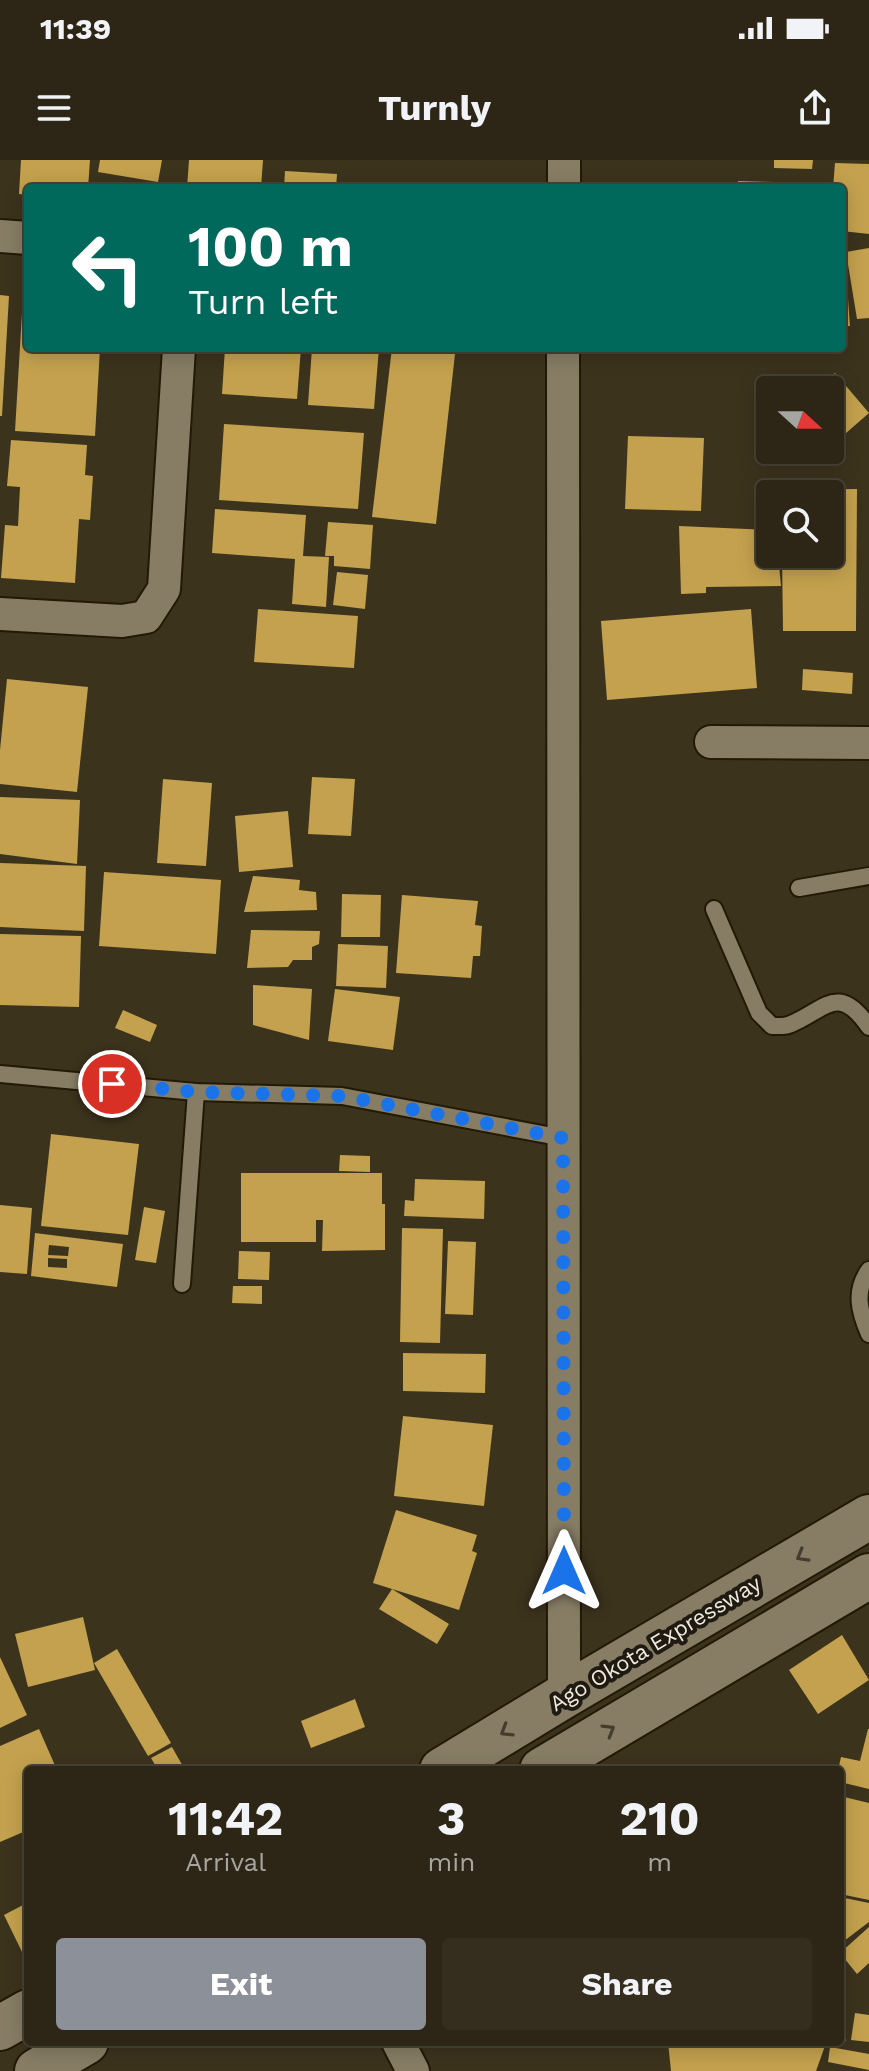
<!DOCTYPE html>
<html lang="en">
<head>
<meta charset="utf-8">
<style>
	body { margin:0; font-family:"Work Sans",sans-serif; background:#352e1f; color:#f1f3f6; height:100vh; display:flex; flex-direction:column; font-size:30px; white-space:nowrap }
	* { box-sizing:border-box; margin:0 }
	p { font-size:26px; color:#a7a5a1 }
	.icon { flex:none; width:44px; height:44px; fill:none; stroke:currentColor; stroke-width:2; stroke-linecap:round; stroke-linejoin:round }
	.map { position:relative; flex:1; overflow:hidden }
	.side { position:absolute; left:24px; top:1606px; width:820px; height:280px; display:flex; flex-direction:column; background:#2d2616; border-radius:8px; box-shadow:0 4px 20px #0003,0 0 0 2px #484335 }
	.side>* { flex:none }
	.hud { position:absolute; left:24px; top:24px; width:822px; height:168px; border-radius:8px; box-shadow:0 4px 20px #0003,0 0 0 2px #484335; background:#00695c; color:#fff; overflow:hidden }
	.needle { width:52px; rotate:111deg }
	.controls { position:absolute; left:756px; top:216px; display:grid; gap:16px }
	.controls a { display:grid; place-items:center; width:88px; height:88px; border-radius:8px; background:#2d2616; box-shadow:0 4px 20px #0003,0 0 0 2px #484335; font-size:40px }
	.pin { position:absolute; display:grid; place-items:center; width:68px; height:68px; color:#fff; margin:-34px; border:4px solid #fff; border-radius:50%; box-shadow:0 2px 8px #0007 }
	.me { position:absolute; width:88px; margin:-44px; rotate:0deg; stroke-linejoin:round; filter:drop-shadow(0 0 6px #0008) }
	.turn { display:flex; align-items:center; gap:28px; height:168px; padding:0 32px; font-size:36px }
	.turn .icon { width:104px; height:104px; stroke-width:2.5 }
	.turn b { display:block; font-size:56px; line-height:68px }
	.eta { display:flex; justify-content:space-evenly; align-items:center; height:136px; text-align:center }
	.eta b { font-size:48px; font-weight:700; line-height:56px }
	.button { display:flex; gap:16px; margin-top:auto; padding:16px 32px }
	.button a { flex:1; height:92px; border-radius:8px; background:#8c9099; color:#fff; font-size:32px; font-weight:700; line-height:92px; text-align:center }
	.button a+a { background:#352e1f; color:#f1f3f6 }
	.status { display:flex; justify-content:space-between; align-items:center; height:56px; padding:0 40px; background:#2d2616; direction:ltr }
	.status svg { height:22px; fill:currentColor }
	header { display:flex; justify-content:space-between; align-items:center; height:104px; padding:0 32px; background:#2d2616; font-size:36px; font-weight:700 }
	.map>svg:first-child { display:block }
	.building { fill:#c3a14e; fill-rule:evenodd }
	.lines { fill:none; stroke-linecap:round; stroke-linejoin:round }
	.service-casing { stroke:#231a05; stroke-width:20 }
	.minor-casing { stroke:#231a05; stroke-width:36 }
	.secondary-casing { stroke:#231a05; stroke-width:48 }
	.service { stroke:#877d65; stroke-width:16 }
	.minor { stroke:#877d65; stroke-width:32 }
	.secondary { stroke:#877d65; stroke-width:44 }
	.oneway { stroke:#433d2f }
	.route { stroke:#1a73e8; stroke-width:14; stroke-dasharray:0 25.2 }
	.labels { text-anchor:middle; stroke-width:8; stroke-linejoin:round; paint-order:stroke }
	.street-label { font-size:22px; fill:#f0eadd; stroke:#1f1b12 }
</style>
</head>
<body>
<div class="status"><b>11:39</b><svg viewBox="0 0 49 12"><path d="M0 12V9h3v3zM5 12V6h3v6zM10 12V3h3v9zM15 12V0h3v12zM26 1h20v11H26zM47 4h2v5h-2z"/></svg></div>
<header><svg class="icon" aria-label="menu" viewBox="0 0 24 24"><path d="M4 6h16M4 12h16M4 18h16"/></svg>Turnly<svg class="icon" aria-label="share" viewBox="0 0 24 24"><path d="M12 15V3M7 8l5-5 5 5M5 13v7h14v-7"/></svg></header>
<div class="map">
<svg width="869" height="1911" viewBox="0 0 869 1911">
	<rect width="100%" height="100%" fill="#3c331d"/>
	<g class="building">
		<polygon points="21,0 90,0 88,28 28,28 28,35 19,34"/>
		<polygon points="100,0 162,0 158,22 98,12"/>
		<polygon points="189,0 263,0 261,28 187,28"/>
		<polygon points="774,0 813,0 812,9 774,8"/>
		<polygon points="835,3 869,4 869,74 842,71 842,28 833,28"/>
		<polygon points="285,11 337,14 336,28 284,28"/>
		<polygon points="738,21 776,22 775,28 738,28"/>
		<polygon points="784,23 817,25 817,28 784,28"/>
		<polygon points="869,88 869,158 857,159 846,92"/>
		<polygon points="845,98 850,166 842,166 842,99"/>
		<polygon points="0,135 9,136 2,256 0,256"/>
		<polygon points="23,136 28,137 28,188 100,188 95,276 15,271"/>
		<polygon points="225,188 301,188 297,239 222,234"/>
		<polygon points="312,188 379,188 374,249 308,245"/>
		<polygon points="392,188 455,194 436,364 372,357"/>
		<polygon points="835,213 869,253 830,287 830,230 815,230"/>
		<polygon points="224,264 364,273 358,349 219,340"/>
		<polygon points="628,276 704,278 701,351 625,349"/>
		<polygon points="11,280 87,285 85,315 93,316 90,360 79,359 75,423 1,418 5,365 18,366 20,327 7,326"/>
		<polygon points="802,290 826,290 812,302"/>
		<polygon points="857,329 856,471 783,471 782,394 830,394 830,334 783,334 783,330"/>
		<polygon points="215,349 306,355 303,396 329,397 326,447 292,444 295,399 212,393"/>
		<polygon points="328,362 373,365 370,409 334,406 334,396 325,396"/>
		<polygon points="679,366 770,370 770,394 778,394 781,426 706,427 706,433 681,434"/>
		<polygon points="337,412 368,415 365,449 333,445"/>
		<polygon points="258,449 358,456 354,508 254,502"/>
		<polygon points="751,449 757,528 607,540 601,461"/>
		<polygon points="803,509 853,513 852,534 802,530"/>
		<polygon points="7,519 88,527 77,632 0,624 0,590"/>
		<polygon points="312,617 355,619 351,676 308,674"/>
		<polygon points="163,619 212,623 206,706 157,703"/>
		<polygon points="0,637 80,640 77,704 0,694"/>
		<polygon points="288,651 293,707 239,712 235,656"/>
		<polygon points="0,703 86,706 84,771 0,767"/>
		<polygon points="104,712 221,720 216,794 99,786"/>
		<polygon points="253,716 300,720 299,730 316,732 317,750 244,752"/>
		<polygon points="342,734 381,735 380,777 341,777"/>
		<polygon points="402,735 478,741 475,765 482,766 480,796 473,796 471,818 396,813"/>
		<polygon points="251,770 320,771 319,784 312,787 312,800 293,800 288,807 247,808"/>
		<polygon points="0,774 81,776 79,847 0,845"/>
		<polygon points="338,784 388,786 386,828 336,826"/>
		<polygon points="253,825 312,829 309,880 253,865"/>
		<polygon points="335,829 400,837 393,890 328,881"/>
		<polygon points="123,850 157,865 150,882 115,868"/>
		<polygon points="51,974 139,984 128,1075 41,1066"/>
		<polygon points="340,995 370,996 370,1012 339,1011"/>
		<polygon points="241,1013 382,1013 382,1044 385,1044 385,1090 322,1091 323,1060 316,1060 316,1082 241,1082"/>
		<polygon points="415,1019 485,1021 484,1059 404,1056 405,1040 414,1041"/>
		<polygon points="0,1045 32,1048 27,1114 0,1112"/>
		<polygon points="144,1047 165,1051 156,1103 135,1100"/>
		<polygon points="402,1068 443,1069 440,1183 400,1182"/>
		<path d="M35,1073L123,1084L117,1127L31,1116ZM49,1085L69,1087L68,1096L48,1095ZM48,1098L67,1099V1108L48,1107Z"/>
		<polygon points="448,1081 476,1082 473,1155 445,1154"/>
		<polygon points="239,1091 270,1092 269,1120 238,1119"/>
		<polygon points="233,1126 262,1126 262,1144 232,1143"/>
		<polygon points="403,1193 486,1194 485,1233 403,1231"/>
		<polygon points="403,1256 493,1265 484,1346 394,1336"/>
		<polygon points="396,1350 477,1375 472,1391 477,1393 459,1450 373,1423"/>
		<polygon points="392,1429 449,1464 437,1484 379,1449"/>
		<polygon points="83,1457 95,1510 28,1527 15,1474"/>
		<polygon points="842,1475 869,1520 818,1554 789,1510"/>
		<polygon points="117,1489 171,1583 148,1596 94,1503"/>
		<polygon points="0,1497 27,1555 0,1568"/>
		<polygon points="355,1539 365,1567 311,1588 301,1561"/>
		<polygon points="39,1569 57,1610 28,1610 28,1670 0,1682 0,1586"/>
		<polygon points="868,1569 869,1569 869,1629 840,1622 840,1610 838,1610 841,1597 860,1601"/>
		<polygon points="172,1587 185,1610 158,1610 151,1598"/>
		<polygon points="840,1636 869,1643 869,1740 840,1734"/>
		<polygon points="840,1737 869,1743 869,1762 840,1784"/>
		<polygon points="23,1745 28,1756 28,1794 24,1796 4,1755"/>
		<polygon points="869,1767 869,1803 857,1814 840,1793"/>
		<polygon points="840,1853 842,1853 846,1881 840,1880"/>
		<polygon points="855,1853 869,1855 869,1882 851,1880"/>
		<polygon points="668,1882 822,1882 826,1883 816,1911 671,1911"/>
		<polygon points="830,1887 869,1894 869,1910 828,1902"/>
	</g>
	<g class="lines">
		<defs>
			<g id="service">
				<polyline points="799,728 869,716"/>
				<path d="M714,749L759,853L772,866C778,866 785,867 791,864C825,850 838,822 869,867"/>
				<polyline points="0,914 196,932 342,936 563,978"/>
				<path d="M869,1110C854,1131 859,1151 869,1174"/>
				<polyline points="182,1124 196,932"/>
			</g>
			<g id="minor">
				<polyline points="564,28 564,0"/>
				<polyline points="0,76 28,78"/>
				<polyline points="563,188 564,1536"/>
				<polyline points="0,454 122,461 146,457 164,429 179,188"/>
				<polyline points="711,582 869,583"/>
				<polyline points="398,1882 413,1911"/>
			</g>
			<g id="secondary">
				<polyline points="442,1610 564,1536 869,1357"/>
				<polyline points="542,1610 869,1416"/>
				<polyline points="0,1868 28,1852"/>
				<polyline points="37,1911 86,1882"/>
			</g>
		</defs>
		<use href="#service" class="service-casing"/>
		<use href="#minor" class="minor-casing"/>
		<use href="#secondary" class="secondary-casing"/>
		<use href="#service" class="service"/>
		<use href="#minor" class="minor"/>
		<use href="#secondary" class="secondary"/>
	</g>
	<defs><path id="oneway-chevron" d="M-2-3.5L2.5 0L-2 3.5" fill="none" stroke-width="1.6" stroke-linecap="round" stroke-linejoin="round" transform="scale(2)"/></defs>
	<g class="oneway">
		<use href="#oneway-chevron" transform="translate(802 1396) rotate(150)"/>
		<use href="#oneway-chevron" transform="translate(609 1570) rotate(-31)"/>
		<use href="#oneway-chevron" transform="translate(506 1571) rotate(149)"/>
	</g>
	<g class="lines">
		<polyline class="route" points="112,924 196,932 342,936 563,978 564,1411"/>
	</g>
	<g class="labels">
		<g class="street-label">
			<text transform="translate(655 1483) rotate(-31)" y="8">Ago Okota Expressway</text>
		</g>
	</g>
</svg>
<div class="controls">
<a><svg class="needle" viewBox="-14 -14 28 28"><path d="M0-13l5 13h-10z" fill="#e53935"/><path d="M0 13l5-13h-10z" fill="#a7a5a1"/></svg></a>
<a><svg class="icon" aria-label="search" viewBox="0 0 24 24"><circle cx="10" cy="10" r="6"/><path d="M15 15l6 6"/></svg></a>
</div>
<div class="pin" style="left:112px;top:924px;background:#d93025"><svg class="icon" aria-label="arrive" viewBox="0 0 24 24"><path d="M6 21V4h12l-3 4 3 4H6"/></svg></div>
<svg class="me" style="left:564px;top:1411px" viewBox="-20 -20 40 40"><path d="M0-17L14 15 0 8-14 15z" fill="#1a73e8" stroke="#fff" stroke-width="4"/></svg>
<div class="hud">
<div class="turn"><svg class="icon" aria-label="left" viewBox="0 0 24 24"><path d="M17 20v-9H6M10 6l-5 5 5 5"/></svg><div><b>100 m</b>Turn left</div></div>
</div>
<section class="side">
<div class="eta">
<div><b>11:42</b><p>Arrival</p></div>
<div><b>3</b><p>min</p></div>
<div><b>210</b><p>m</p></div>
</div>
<div class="button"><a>Exit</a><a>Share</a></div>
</section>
</div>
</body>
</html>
